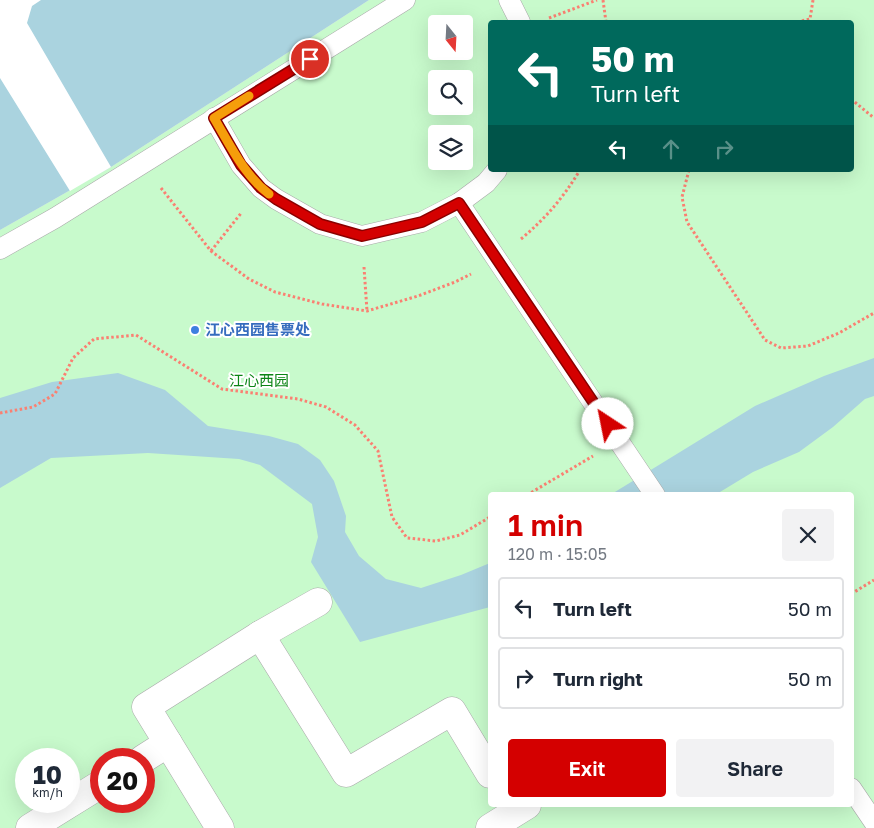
<!DOCTYPE html>
<html lang="en">
<head>
<meta charset="utf-8">
<style>
	body { margin:0; font-family:"Golos Text","Noto Sans SC",sans-serif; background:#f2f2f3; color:#1f2937; height:100vh; display:flex; flex-direction:column; font-size:19px; white-space:nowrap }
	* { box-sizing:border-box; margin:0 }
	p { font-size:16px; color:#747a83 }
	.icon { flex:none; width:28px; height:28px; fill:none; stroke:currentColor; stroke-width:2; stroke-linecap:round; stroke-linejoin:round }
	.map { position:relative; flex:1; overflow:hidden }
	.details { position:absolute; left:488px; top:492px; width:366px; height:315px; display:flex; flex-direction:column; background:#fff; border-radius:5px; box-shadow:0 5px 20px #0002 }
	.details>* { flex:none }
	.hud { position:absolute; left:488px; top:20px; width:366px; height:152px; border-radius:5px; box-shadow:0 5px 20px #0002; background:#00695c; color:#fff; overflow:hidden }
	.needle { width:32px; rotate:162deg }
	.fabs { position:absolute; left:428px; top:15px; display:grid; gap:10px }
	.fabs a { display:grid; place-items:center; width:45px; height:45px; border-radius:5px; background:#fff; box-shadow:0 5px 20px #0002; font-size:25px }
	.speed { position:absolute; left:15px; top:748px; display:flex; gap:10px; font-size:25px; font-weight:700; text-align:center }
	.speed>* { display:grid; place-content:center; width:65px; height:65px; border-radius:50%; background:#fff; box-shadow:0 5px 20px #0002; line-height:1 }
	.speed small { font-size:12px; font-weight:400 }
	.speed .limit { border:8px solid #d22; background:#fff; color:#111 }
	.pin { position:absolute; display:grid; place-items:center; width:42px; height:42px; color:#fff; margin:-21px; border:2px solid #fff; border-radius:50%; box-shadow:0 1px 5px #0007 }
	.me { position:absolute; width:55px; margin:-28px; rotate:326deg; stroke-linejoin:round; filter:drop-shadow(0 0 4px #0008) }
	.turn { display:flex; align-items:center; gap:18px; height:105px; padding:0 20px; font-size:22px }
	.turn .icon { width:65px; height:65px; stroke-width:2.5 }
	.turn b { display:block; font-size:35px; line-height:42px }
	.lanes { display:flex; align-items:center; height:48px; padding:0 20px; background:#0003; justify-content:center; gap:25px; direction:ltr }
	.lanes .off { opacity:.35 }
	.round { display:grid; place-items:center; flex:none; width:52px; height:52px; border-radius:5px; background:#f2f2f3 }
	.head { display:flex; align-items:center; justify-content:space-between; height:85px; padding:0 20px }
	h1 { font-size:30px; font-weight:600; line-height:38px; color:#d40000 }
	.action { display:flex; gap:10px; margin-top:auto; padding:10px 20px }
	.action a { flex:1; height:58px; border-radius:5px; background:#d40000; color:#fff; font-size:20px; font-weight:600; line-height:58px; text-align:center }
	.action a+a { background:#f2f2f3; color:#1f2937 }
	ul { padding:0; list-style:none }
	li { display:flex; align-items:center; gap:15px; height:62px; margin:0 10px 8px; padding:0 10px; border:2px solid #e0e1e3; border-radius:5px }
	li div { flex:1 }
	li b { display:block; font-size:19px }
	li em { font-style:normal }
	.map>svg:first-child { display:block }
	.park { fill:#c8facc; fill-rule:evenodd }
	.water { fill:#aad3df }
	.pier { fill:#fff }
	.lines { fill:none; stroke-linecap:round; stroke-linejoin:round }
	.service-casing { stroke:#a9a9a9; stroke-width:21 }
	.pedestrian-casing { stroke:#a9a9a9; stroke-width:29 }
	.path { stroke:#fa8072; stroke-width:3; stroke-dasharray:2.5 2.5; stroke-linecap:butt }
	.service { stroke:#fff; stroke-width:20 }
	.pedestrian { stroke:#fff; stroke-width:28 }
	.route-casing { stroke:#8a0000; stroke-width:12 }
	.route { stroke:#d40000; stroke-width:9 }
	.slow { stroke:#f59e0b; stroke-width:9 }
	.shop-dot { fill:#3f7fe0; stroke:#fff; stroke-width:2 }
	.labels { text-anchor:middle; stroke-width:4; stroke-linejoin:round; paint-order:stroke }
	.shop-label { font-size:15px; font-weight:bold; fill:#366cbe; stroke:#fff; text-anchor:start }
	.park-label { font-size:15px; fill:#0c8416; stroke:#fff }
</style>
</head>
<body>
<div class="map">
<svg width="874" height="828" viewBox="0 0 874 828">
	<rect width="100%" height="100%" fill="#f2efe9"/>
	<path class="park" d="M369,0H874V828H0V230L111,167ZM490,22H851V170H490ZM436,24H464V51H436ZM436,79H464V106H436ZM436,134H464V161H436ZM490,495H851V805H490ZM26,759H69V801H26ZM101,759H144V801H101Z"/>
	<g class="water">
		<polygon points="0,0 369,0 111,167 0,230"/>
		<polygon points="874,358 874,396 865,399 833,427 799,452 753,472 715,495 610,495 755,406 824,376"/>
		<polygon points="118,373 165,390 208,426 269,436 298,444 320,460 334,481 346,516 345,532 359,556 386,579 421,588 461,575 490,563 490,607 360,642 311,562 318,537 312,504 260,465 239,459 148,453 51,458 0,488 0,398 52,382"/>
	</g>
	<polygon class="pier" points="0,0 41,0 32,6 27,23 111,167 70,191 0,78"/>
	<g class="lines">
		<defs>
			<g id="service">
				<polyline points="509,0 520,22"/>
				<polyline points="214,118 241,165 261,188 276,199 320,224 362,236 422,222 459,203 486,183 497,170"/>
				<polyline points="459,203 655,495"/>
				<polyline points="0,249 55,218 405,0"/>
				<polyline points="851,788 874,822"/>
			</g>
			<g id="pedestrian">
				<polyline points="260,635 318,602"/>
				<polyline points="168,743 220,828"/>
				<polyline points="143,759 168,743 146,707 260,635 346,773 452,711 490,774"/>
				<polyline points="30,828 101,784"/>
				<polyline points="490,828 527,805"/>
			</g>
		</defs>
		<use href="#service" class="service-casing"/>
		<use href="#pedestrian" class="pedestrian-casing"/>
		<g class="path">
			<polyline points="603,0 606,22"/>
			<polyline points="549,18 597,0"/>
			<polyline points="797,22 810,19 813,0"/>
			<polyline points="851,99 874,118"/>
			<polyline points="689,170 682,197 687,222 765,340 781,348 808,346 839,333 874,313"/>
			<polyline points="161,188 211,251 249,279 275,292 322,304 367,311 418,296 455,282 471,274"/>
			<path d="M521,239C546,218 563,198 580,170"/>
			<polyline points="211,251 242,212"/>
			<polyline points="364,267 367,311"/>
			<polyline points="0,413 33,407 55,394 73,358 94,339 136,335 222,389 298,399 326,407 355,425 378,451 392,517 407,538 436,541 460,535 490,517"/>
			<polyline points="527,495 593,456"/>
			<polyline points="851,594 874,580"/>
		</g>
		<use href="#service" class="service"/>
		<use href="#pedestrian" class="pedestrian"/>
	</g>
	<g class="lines">
		<defs>
			<polyline id="route" points="310,59 214,118 241,165 261,188 276,199 320,224 362,236 422,222 459,203 608,424"/>
		</defs>
		<use href="#route" class="route-casing"/>
		<use href="#route" class="route"/>
		<path class="slow" d="M249,96L214,118C230,145 244,175 269,194"/>
	</g>
	<circle class="shop-dot" cx="195" cy="330" r="5"/>
	<g class="labels">
		<g class="shop-label">
			<text x="205" y="335">江心西园售票处</text>
		</g>
		<g class="park-label">
			<text x="259" y="386">江心西园</text>
		</g>
	</g>
</svg>
<div class="fabs">
<a><svg class="needle" viewBox="-14 -14 28 28"><path d="M0-13l5 13h-10z" fill="#e53935"/><path d="M0 13l5-13h-10z" fill="#747a83"/></svg></a>
<a><svg class="icon" aria-label="search" viewBox="0 0 24 24"><circle cx="10" cy="10" r="6"/><path d="M15 15l6 6"/></svg></a>
<a><svg class="icon" aria-label="layers" viewBox="0 0 24 24"><path d="M12 4l9 5-9 5-9-5zM3 14l9 5 9-5"/></svg></a>
</div>
<div class="speed"><div>10<small>km/h</small></div><div class="limit">20</div></div>
<div class="pin" style="left:310px;top:59px;background:#d93025"><svg class="icon" aria-label="arrive" viewBox="0 0 24 24"><path d="M6 21V4h12l-3 4 3 4H6"/></svg></div>
<svg class="me" style="left:608px;top:424px" viewBox="-20 -20 40 40"><circle r="19" fill="#fff"/><path d="M0-13L10 11 0 6-10 11z" fill="#d40000"/></svg>
<div class="hud">
<div class="turn"><svg class="icon" aria-label="left" viewBox="0 0 24 24"><path d="M17 20v-9H6M10 6l-5 5 5 5"/></svg><div><b>50 m</b>Turn left</div></div>
<div class="lanes"><svg class="icon" aria-label="left" viewBox="0 0 24 24"><path d="M17 20v-9H6M10 6l-5 5 5 5"/></svg><svg class="icon off" aria-label="ahead" viewBox="0 0 24 24"><path d="M12 20V5M6 11l6-6 6 6"/></svg><svg class="icon off" aria-label="right" viewBox="0 0 24 24"><path d="M7 20v-9h11M14 6l5 5-5 5"/></svg></div>
</div>
<section class="details">
<div class="head"><div><h1>1 min</h1><p>120 m · 15:05</p></div><a class="round"><svg class="icon" aria-label="close" viewBox="0 0 24 24"><path d="M6 6l12 12M18 6L6 18"/></svg></a></div>
<ul>
<li><svg class="icon" aria-label="left" viewBox="0 0 24 24"><path d="M17 20v-9H6M10 6l-5 5 5 5"/></svg><div><b>Turn left</b></div><em>50 m</em></li>
<li><svg class="icon" aria-label="right" viewBox="0 0 24 24"><path d="M7 20v-9h11M14 6l5 5-5 5"/></svg><div><b>Turn right</b></div><em>50 m</em></li>
</ul>
<div class="action"><a>Exit</a><a>Share</a></div>
</section>
</div>
</body>
</html>
